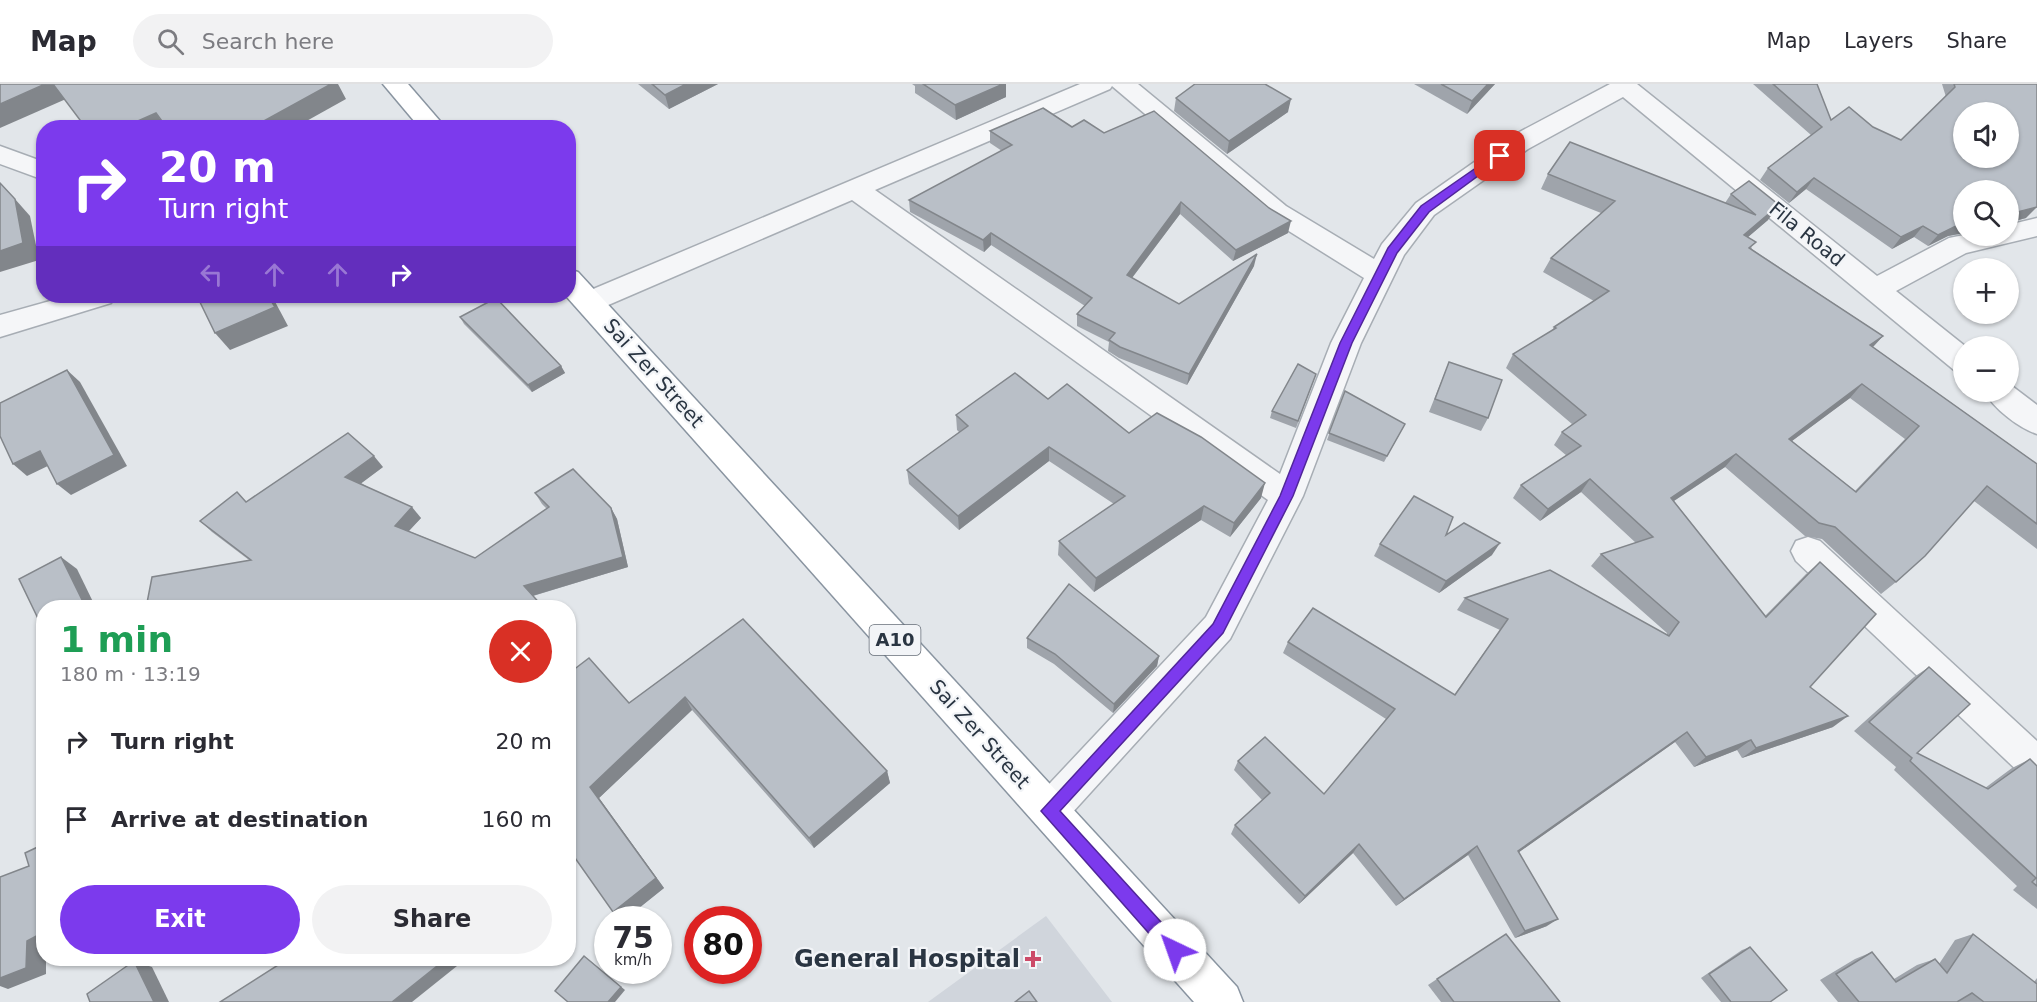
<!DOCTYPE html>
<html lang="en">
<head>
<meta charset="utf-8">
<style>
	body { margin:0; font-family:"DejaVu Sans",sans-serif; background:#f2f2f3; color:#2b2b33; height:100vh; display:flex; flex-direction:column; font-size:22px; white-space:nowrap }
	* { box-sizing:border-box; margin:0 }
	p { font-size:20px; color:#7c7c81 }
	.icon { flex:none; width:33px; height:33px; fill:none; stroke:currentColor; stroke-width:2; stroke-linecap:round; stroke-linejoin:round }
	.map { position:relative; flex:1; overflow:hidden }
	.side { position:absolute; left:36px; top:516px; width:540px; height:366px; display:flex; flex-direction:column; background:#fff; border-radius:24px; box-shadow:0 2px 4px #0004 }
	.side>* { flex:none }
	.top-card { position:absolute; left:36px; top:36px; width:540px; height:183px; border-radius:24px; box-shadow:0 2px 4px #0004; background:#7c3aed; color:#fff; overflow:hidden }
	.fabs { position:absolute; left:1953px; top:18px; display:grid; gap:12px }
	.fabs a { display:grid; place-items:center; width:66px; height:66px; border-radius:50%; background:#fff; box-shadow:0 2px 4px #0004; font-size:30px }
	.speed { position:absolute; left:594px; top:822px; display:flex; gap:12px; font-size:30px; font-weight:700; text-align:center }
	.speed>* { display:grid; place-content:center; width:78px; height:78px; border-radius:50%; background:#fff; box-shadow:0 2px 4px #0004; line-height:1 }
	.speed small { font-size:15px; font-weight:400 }
	.speed .limit { border:9px solid #d22; background:#fff; color:#111 }
	.pin { position:absolute; display:grid; place-items:center; width:51px; height:51px; color:#fff; margin:-26px; border-radius:12px; box-shadow:0 3px 9px #0006 }
	.me { position:absolute; width:66px; margin:-33px; rotate:318deg; stroke-linejoin:round; filter:drop-shadow(0 0 4px #0008) }
	.turn { display:flex; align-items:center; gap:21px; height:126px; padding:0 24px; font-size:27px }
	.turn .icon { width:78px; height:78px; stroke-width:2.5 }
	.turn b { display:block; font-size:42px; line-height:51px }
	.lanes { display:flex; align-items:center; height:57px; padding:0 24px; background:#0003; justify-content:center; gap:30px; direction:ltr }
	.lanes .off { opacity:.35 }
	.round { display:grid; place-items:center; flex:none; width:63px; height:63px; border-radius:32px; background:#f2f2f3 }
	.head { display:flex; align-items:center; justify-content:space-between; height:102px; padding:0 24px }
	h1 { font-size:36px; font-weight:800; line-height:45px; color:#1e9e55 }
	.action { display:flex; gap:12px; margin-top:auto; padding:12px 24px }
	.action a { flex:1; height:69px; border-radius:36px; background:#7c3aed; color:#fff; font-size:24px; font-weight:800; line-height:69px; text-align:center }
	.action a+a { background:#f2f2f3; color:#2b2b33 }
	ul { padding:0; list-style:none }
	li { display:flex; align-items:center; gap:18px; height:78px; padding:0 24px }
	li div { flex:1 }
	li b { display:block; font-size:22px }
	li em { font-style:normal }
	header { display:flex; align-items:center; gap:36px; box-sizing:border-box; height:84px; padding:0 30px; background:#fff; border-bottom:2px solid #e1e1e2 }
	header strong { font-size:28px }
	nav { display:flex; gap:33px; margin-inline-start:auto; font-size:21px }
	.search { width:420px; height:54px; background:#f2f2f3; display:flex; align-items:center; gap:15px; box-sizing:border-box; padding:0 21px; border-radius:33px; color:#7c7c81; font-size:22px }
	.map>svg:first-child { display:block }
	.built { fill:#d0d5dc }
	.lines { fill:none; stroke-linecap:round; stroke-linejoin:round }
	.minor-casing { stroke:#a7adb4; stroke-width:3 }
	.highway-casing { stroke:#8994a0; stroke-width:3 }
	.minor { fill:#f5f6f8; fill-rule:evenodd }
	.highway { fill:#fff; fill-rule:evenodd }
	.wall { fill:#9fa4ab; fill-rule:evenodd }
	.shaded-wall { fill:#82868b }
	.building { fill:#b9bfc7; stroke:#82868b; stroke-width:1.5; fill-rule:evenodd }
	.route { fill:#7c3aed; stroke:#51269a; stroke-width:1.5 }
	.poi-dot { fill:#cc4a68; stroke:#f2f4f7; stroke-width:2 }
	.labels { text-anchor:middle; stroke-width:4.5; stroke-linejoin:round; paint-order:stroke }
	.shield { fill:#f2f4f7; stroke:#666e78; stroke-width:1.5 }
	.shield-label { font-size:18px; font-weight:bold; fill:#2a3542 }
	.street-label { font-size:20px; fill:#2a3542; stroke:#f2f4f7 }
	.near-poi-label { font-size:24px; font-weight:bold; fill:#2a3542; stroke:#f2f4f7; text-anchor:end }
</style>
</head>
<body>
<header>
<strong>Map</strong>
<div class="search"><svg class="icon" aria-label="search" viewBox="0 0 24 24"><circle cx="10" cy="10" r="6"/><path d="M15 15l6 6"/></svg>Search here</div>
<nav><a>Map</a><a>Layers</a><a>Share</a></nav>
</header>
<div class="map">
<svg width="2037" height="918" viewBox="0 0 2037 918">
	<rect width="100%" height="100%" fill="#e2e6ea"/>
	<polygon class="built" points="1046,832 1112,918 928,918"/>
	<g class="lines">
		<defs>
			<g id="minor">
				<path d="M1080,0H1138L1286,122L1374,175L1382,160L1416,119L1510,53L1610,0H1637L1877,192L1949,154L1964,151L2008,152V141L2037,134V152L1966,169L1896,207L1965,262L1964,289L1954,286L1623,13L1528,65L1434,131L1404,171L1361,259L1303,412L1230,555L1062,740L1049,745L1036,740L1030,727L1036,714L1206,533L1268,416L852,116L599,225L589,228L579,225L575,218L579,211ZM1112,2L1268,134L1364,194L1331,259L1280,390L875,106L1110,5Z"/>
				<polygon points="0,62 44,78 44,96 0,80"/>
				<polygon points="68,212 115,212 111,219 0,253 0,231"/>
				<path d="M2008,299L2037,321V350C2019,344 1994,325 1985,308H2008Z"/>
				<polygon points="1808,453 1820,457 2037,657 2037,699 2024,693 1796,477 1791,467 1796,457"/>
			</g>
			<g id="highway">
				<polygon points="383,0 408,0 446,44 420,44"/>
				<polygon points="568,185 578,188 1237,903 1243,918 1194,918 566,212"/>
			</g>
		</defs>
		<use href="#minor" class="minor-casing"/>
		<use href="#highway" class="highway-casing"/>
		<use href="#minor" class="minor"/>
		<use href="#highway" class="highway"/>
	</g>
	<g class="wall">
		<polygon points="638,0 718,0 669,25"/>
		<polygon points="912,0 1006,0 1006,13 956,36 915,9 915,2"/>
		<polygon points="1414,0 1495,0 1467,30"/>
		<polygon points="1753,0 1817,0 1831,36 1901,56 1946,13 1942,0 2037,0 2026,134 2016,137 2016,139 2008,147 2008,106 1964,106 1964,149 1948,152 1928,162 1914,153 1892,165 1806,105 1789,119 1760,96 1768,84 1811,51"/>
		<polygon points="1176,14 1288,28 1227,70 1174,27"/>
		<polygon points="1072,43 1104,49 1288,149 1233,177 1180,130 1132,194 1179,220 1254,182 1187,301 1119,274 1108,267 1109,258 1077,242 1077,230 1085,222 991,161 984,168 910,128 909,116 1002,67 990,59 990,47"/>
		<path d="M1548,90L1725,119L1731,110L1768,136L1748,153L1752,165L1883,252L1873,263L2037,380V465L1974,417L1896,498L1881,510L1822,455L1805,452L1725,383L1674,417L1765,532L1806,490L1820,478L1810,603L1833,643L1742,674L1737,666L1694,683L1675,658L1519,768L1547,842L1515,854L1468,771L1396,822L1353,769L1299,820L1231,750L1235,741L1262,716L1234,686L1238,677L1324,710L1386,635L1283,569L1288,558L1454,611L1500,546L1457,526L1465,514L1667,550V549L1591,482L1601,470L1636,459L1581,408L1540,437L1513,414L1521,401L1567,372L1554,361L1562,348L1572,340L1506,284L1513,270L1552,247L1554,243L1594,217L1543,188L1551,174L1601,129L1541,105ZM1850,314L1905,355L1855,407L1792,357Z"/>
		<polygon points="460,233 561,282 565,289 532,308 464,240"/>
		<polygon points="1449,278 1488,334 1481,347 1429,328"/>
		<polygon points="1316,290 1296,344 1270,334 1272,327"/>
		<polygon points="1345,307 1405,340 1384,378 1327,356"/>
		<polygon points="1048,315 1129,349 1261,414 1230,453 1201,436 1094,508 1058,471 1059,457 1114,420 1049,377 959,446 909,400 907,386 959,348 957,346 956,331"/>
		<polygon points="383,383 361,399 421,434 409,447 475,474 547,425 542,420 535,409 611,424 617,435 628,483 533,512 249,476 212,448 200,437 246,418"/>
		<polygon points="1446,451 1492,471 1439,509 1374,472 1380,460"/>
		<polygon points="743,535 887,687 890,699 814,764 692,626 599,714 664,804 624,836 621,836 568,764 629,619"/>
		<polygon points="1027,554 1159,572 1157,582 1113,629 1054,580 1027,564"/>
		<polygon points="1929,583 1917,669 1985,704 2012,684 2030,675 2037,682 2037,825 2013,806 2017,802 1894,686 1896,683 1854,647 1914,593"/>
		<polygon points="1973,850 2034,898 2037,894 2037,918 1838,918 1820,896 1855,875 1872,868 1894,895 1917,881 1935,875 1939,880 1955,856"/>
		<polygon points="1750,863 1770,918 1721,918 1701,894 1742,866"/>
		<polygon points="1437,895 1560,918 1441,918 1428,901"/>
	</g>
	<g class="shaded-wall">
		<polygon points="45,0 53,0 66,15 0,44 0,20"/>
		<polygon points="331,0 338,0 346,15 294,44 251,44"/>
		<polygon points="686,0 718,0 669,25 665,11"/>
		<polygon points="1003,0 1006,0 1006,13 956,36 955,21"/>
		<polygon points="1488,0 1495,0 1467,30 1472,17"/>
		<polygon points="1291,15 1288,28 1227,70 1229,57"/>
		<polygon points="156,29 166,44 122,44"/>
		<polygon points="1814,94 1806,105 1789,119 1797,108"/>
		<polygon points="15,115 30,132 39,176 0,188 0,167"/>
		<polygon points="1181,118 1180,130 1125,203 1127,191"/>
		<polygon points="1779,121 1768,136 1734,165 1744,151"/>
		<polygon points="2037,123 2026,134 2010,138 2017,128"/>
		<polygon points="1291,137 1288,149 1233,177 1236,166"/>
		<polygon points="1964,140 1964,149 1948,152 1928,162 1938,151 1958,141"/>
		<polygon points="1923,142 1914,153 1892,165 1901,153"/>
		<polygon points="991,149 991,161 984,168 983,156"/>
		<polygon points="1257,170 1254,182 1187,301 1189,290"/>
		<polygon points="268,212 272,212 288,242 230,266 215,249"/>
		<polygon points="1883,252 1870,266 1870,261"/>
		<polygon points="561,282 565,289 532,308 528,301"/>
		<polygon points="67,286 80,298 127,382 71,411 57,400"/>
		<polygon points="1862,300 1850,314 1777,368 1789,355"/>
		<polygon points="1049,363 1049,377 959,446 958,432"/>
		<polygon points="40,367 54,379 27,392 13,380"/>
		<polygon points="1736,370 1725,383 1660,426 1671,414"/>
		<polygon points="374,372 383,383 355,404 345,393"/>
		<polygon points="1590,395 1581,408 1540,437 1548,425"/>
		<polygon points="1265,399 1261,414 1230,453 1234,439"/>
		<polygon points="1204,422 1201,436 1094,508 1096,494"/>
		<polygon points="412,423 421,434 404,452 395,442"/>
		<polygon points="611,424 617,435 628,483 532,512 524,502"/>
		<polygon points="1500,459 1492,471 1439,509 1446,497"/>
		<polygon points="61,473 77,485 96,524 86,524"/>
		<polygon points="1159,572 1157,582 1113,629 1114,620"/>
		<polygon points="685,613 692,626 599,714 664,804 624,836 621,836 613,828 590,703"/>
		<polygon points="1848,632 1833,643 1742,674 1756,664"/>
		<polygon points="1687,648 1675,658 1508,776 1518,767"/>
		<polygon points="1751,656 1737,666 1694,683 1706,673"/>
		<polygon points="887,687 890,699 814,764 809,754"/>
		<polygon points="1359,760 1353,769 1299,820 1305,812"/>
		<polygon points="1477,762 1468,771 1396,822 1404,815"/>
		<polygon points="1558,835 1547,842 1515,854 1525,847"/>
		<polygon points="44,848 44,874 46,874 46,890 8,905 0,902 0,894 27,857"/>
		<polygon points="447,874 467,874 412,918 392,918"/>
		<polygon points="589,876 625,906 615,918 608,918"/>
		<polygon points="134,877 152,883 169,918 154,918"/>
	</g>
	<g class="building">
		<polygon points="0,0 45,0 0,20"/>
		<polygon points="53,0 331,0 251,44 167,44 156,29 122,44 86,44"/>
		<polygon points="652,0 686,0 665,11"/>
		<polygon points="923,0 1003,0 955,21"/>
		<polygon points="1195,0 1265,0 1291,15 1229,57 1176,14"/>
		<polygon points="1441,0 1488,0 1472,17"/>
		<path d="M1773,0H1817L1831,36L1849,23L1873,43L1901,56L1955,3L1954,0H2037V123L2017,128L2016,139L2008,138V106H1964V140L1958,141L1938,151L1923,142L1901,153L1814,94L1797,108L1768,84L1822,43ZM1964,28H2008V74H1964Z"/>
		<polygon points="1043,24 1072,43 1084,36 1104,49 1154,27 1269,124 1291,137 1236,166 1181,118 1127,191 1179,220 1257,170 1189,290 1120,263 1109,256 1115,249 1077,230 1092,214 991,149 983,156 909,116 1012,61 990,47"/>
		<path d="M1570,58L1756,131L1731,110L1749,97L1779,121L1744,151L1756,158L1749,164L1883,252L1870,261L2037,380V440L1987,402L1925,472L1896,498L1835,443L1819,439L1736,370L1671,414L1766,533L1820,478L1876,530L1810,603L1848,632L1756,664L1751,656L1706,673L1687,648L1518,767L1558,835L1525,847L1477,762L1404,815L1359,760L1305,812L1235,741L1270,709L1238,677L1265,653L1324,710L1395,625L1288,558L1313,524L1455,611L1508,535L1465,514L1550,486L1669,552L1679,538L1601,470L1653,453L1590,395L1548,425L1521,401L1581,362L1562,348L1586,331L1513,270L1556,244L1554,243L1609,207L1551,174L1615,117L1548,90ZM1862,300L1919,342L1856,408L1789,355Z"/>
		<polygon points="0,99 15,115 23,159 0,167"/>
		<polygon points="197,212 268,212 275,223 215,249"/>
		<polygon points="496,214 561,282 528,301 460,233"/>
		<polygon points="1449,278 1502,296 1488,334 1435,315"/>
		<polygon points="1298,280 1316,290 1298,337 1272,327"/>
		<polygon points="67,286 114,371 57,400 40,367 13,380 0,352 0,319"/>
		<polygon points="1015,289 1048,315 1067,300 1129,349 1157,329 1201,353 1265,399 1234,439 1204,422 1096,494 1059,457 1125,412 1049,363 958,432 907,386 968,342 956,331"/>
		<polygon points="1345,307 1405,340 1387,372 1329,349"/>
		<polygon points="348,349 374,372 345,393 412,423 395,442 475,474 549,423 535,409 573,385 611,424 623,473 524,502 544,524 146,524 152,493 251,476 200,437 237,408 246,418"/>
		<polygon points="1414,412 1453,433 1446,451 1464,439 1500,459 1446,497 1380,460"/>
		<polygon points="61,473 86,524 44,524 44,547 19,495"/>
		<polygon points="1069,500 1159,572 1114,620 1055,570 1027,554"/>
		<polygon points="743,535 887,687 809,754 685,613 590,703 656,794 613,828 568,764 568,590 589,574 629,619"/>
		<polygon points="1929,583 1970,620 1917,669 1988,705 2030,675 2037,682 2037,802 2032,798 2036,794 1910,677 1912,674 1869,638"/>
		<polygon points="44,760 44,848 27,857 26,884 0,894 0,793 29,782 25,769"/>
		<polygon points="1506,850 1560,918 1454,918 1437,895"/>
		<polygon points="1973,850 2037,900 2037,918 1984,918 1972,909 1957,918 1859,918 1836,890 1872,868 1896,898 1935,875 1947,889"/>
		<polygon points="1750,863 1787,906 1770,918 1731,918 1709,890"/>
		<polygon points="584,872 621,903 608,918 568,918 555,907"/>
		<polygon points="289,874 447,874 392,918 220,918"/>
		<polygon points="134,877 154,918 90,918 87,910"/>
		<polygon points="1029,907 1037,918 1015,918"/>
	</g>
	<polygon class="route" points="1496,70 1505,72 1429,128 1397,169 1352,259 1293,412 1223,549 1060,727 1181,860 1183,866 1181,872 1175,874 1169,872 1041,727 1213,540 1280,412 1340,259 1388,164 1421,122"/>
	<path class="poi-dot" d="M1030 866h6v6h6v6h-6v6h-6v-6h-6v-6h6z"/>
	<g class="labels">
		<rect class="shield" x="869.5" y="541" width="51" height="30" rx="4.5"/>
		<g class="shield-label">
			<text x="895" y="562">A10</text>
		</g>
		<g class="street-label">
			<text transform="translate(1807 150) rotate(39)" y="7">Fila Road</text>
			<text transform="translate(654 289) rotate(48)" y="7">Sai Zer Street</text>
			<text transform="translate(980 650) rotate(48)" y="7">Sai Zer Street</text>
		</g>
		<g class="near-poi-label">
			<text x="1020" y="883">General Hospital</text>
		</g>
	</g>
</svg>
<div class="fabs">
<a><svg class="icon" aria-label="sound" viewBox="0 0 24 24"><path d="M4 9h4l5-4v14l-5-4H4zM17 9q2 3 0 6"/></svg></a>
<a><svg class="icon" aria-label="search" viewBox="0 0 24 24"><circle cx="10" cy="10" r="6"/><path d="M15 15l6 6"/></svg></a>
<a>+</a>
<a>−</a>
</div>
<div class="speed"><div>75<small>km/h</small></div><div class="limit">80</div></div>
<div class="pin" style="left:1500px;top:72px;background:#d93025"><svg class="icon" aria-label="arrive" viewBox="0 0 24 24"><path d="M6 21V4h12l-3 4 3 4H6"/></svg></div>
<svg class="me" style="left:1175px;top:866px" viewBox="-20 -20 40 40"><circle r="19" fill="#fff"/><path d="M0-13L10 11 0 6-10 11z" fill="#7c3aed"/></svg>
<div class="top-card">
<div class="turn"><svg class="icon" aria-label="right" viewBox="0 0 24 24"><path d="M7 20v-9h11M14 6l5 5-5 5"/></svg><div><b>20 m</b>Turn right</div></div>
<div class="lanes"><svg class="icon off" aria-label="left" viewBox="0 0 24 24"><path d="M17 20v-9H6M10 6l-5 5 5 5"/></svg><svg class="icon off" aria-label="ahead" viewBox="0 0 24 24"><path d="M12 20V5M6 11l6-6 6 6"/></svg><svg class="icon off" aria-label="ahead" viewBox="0 0 24 24"><path d="M12 20V5M6 11l6-6 6 6"/></svg><svg class="icon" aria-label="right" viewBox="0 0 24 24"><path d="M7 20v-9h11M14 6l5 5-5 5"/></svg></div>
</div>
<section class="side">
<div class="head"><div><h1>1 min</h1><p>180 m · 13:19</p></div><a class="round" style="background:#d93025;color:#fff"><svg class="icon" aria-label="close" viewBox="0 0 24 24"><path d="M6 6l12 12M18 6L6 18"/></svg></a></div>
<ul>
<li><svg class="icon" aria-label="right" viewBox="0 0 24 24"><path d="M7 20v-9h11M14 6l5 5-5 5"/></svg><div><b>Turn right</b></div><em>20 m</em></li>
<li><svg class="icon" aria-label="arrive" viewBox="0 0 24 24"><path d="M6 21V4h12l-3 4 3 4H6"/></svg><div><b>Arrive at destination</b></div><em>160 m</em></li>
</ul>
<div class="action"><a>Exit</a><a>Share</a></div>
</section>
</div>
</body>
</html>
